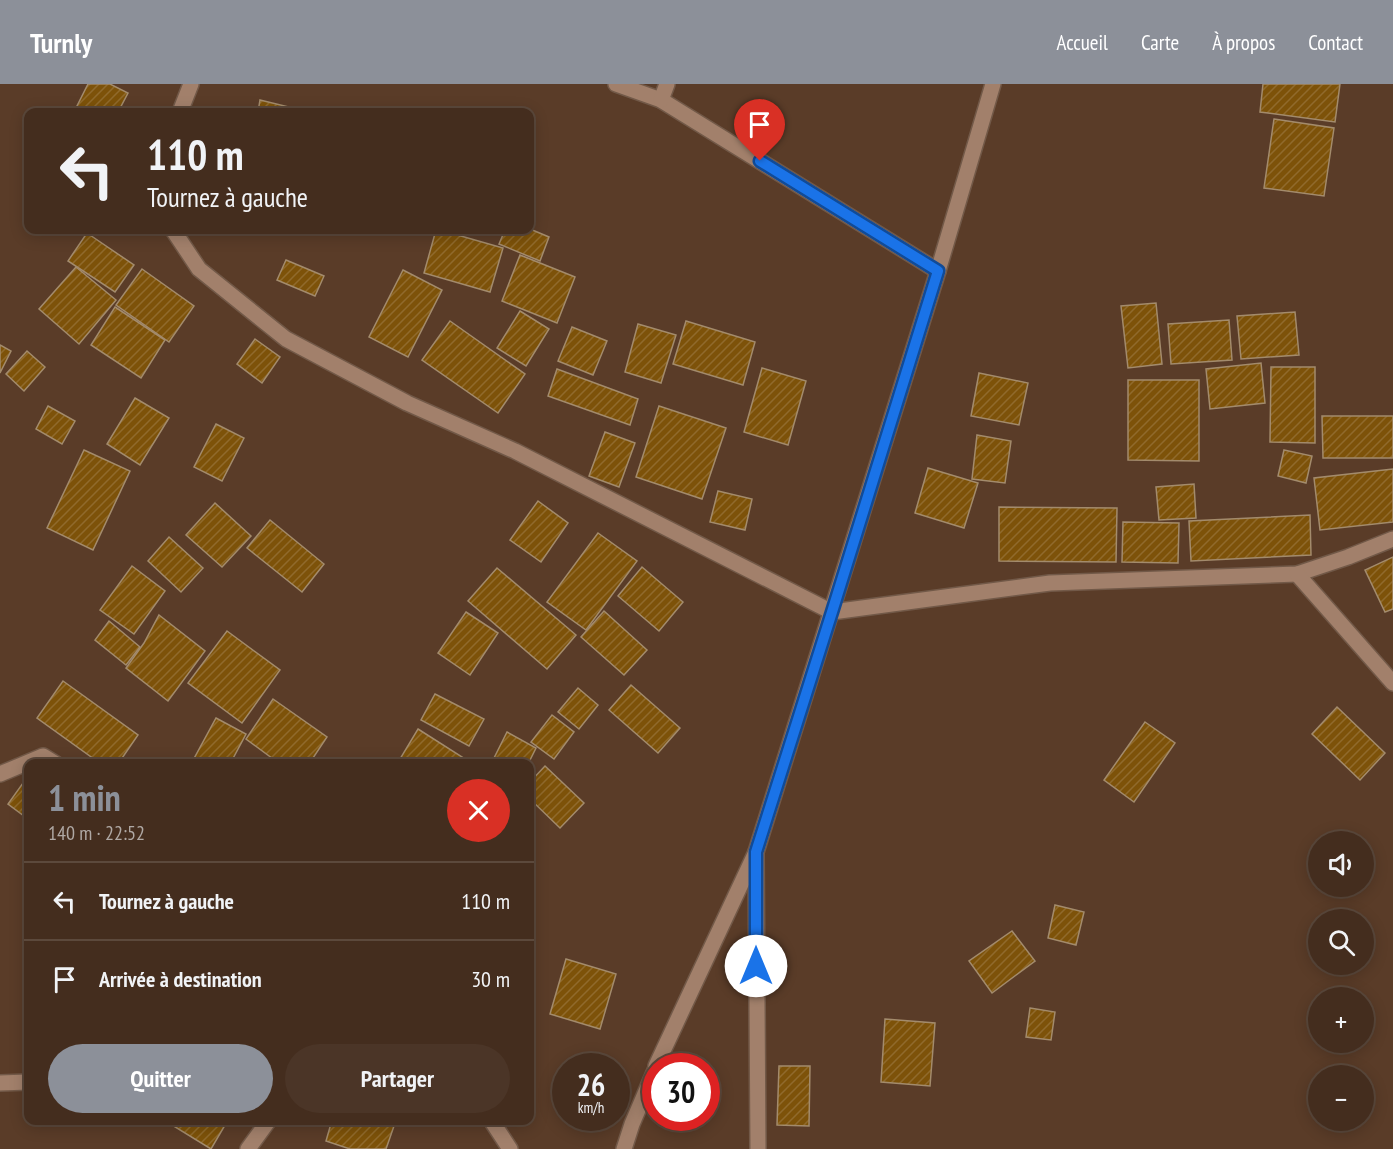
<!DOCTYPE html>
<html lang="fr">
<head>
<meta charset="utf-8">
<style>
	body { margin:0; font-family:"PT Sans Narrow",sans-serif; background:#4b3527; color:#f1f3f6; height:100vh; display:flex; flex-direction:column; font-size:22px; white-space:nowrap }
	* { box-sizing:border-box; margin:0 }
	p { font-size:20px; color:#afa8a4 }
	.icon { flex:none; width:33px; height:33px; fill:none; stroke:currentColor; stroke-width:2; stroke-linecap:round; stroke-linejoin:round }
	.map { position:relative; flex:1; overflow:hidden }
	.panel { position:absolute; left:24px; top:675px; width:510px; height:366px; display:flex; flex-direction:column; background:#442d1e; border-radius:12px; box-shadow:0 3px 15px #0003,0 0 0 2px #5c493c }
	.panel>* { flex:none }
	.hud { position:absolute; left:24px; top:24px; width:510px; height:126px; border-radius:12px; box-shadow:0 3px 15px #0003,0 0 0 2px #5c493c; background:#442d1e; color:#f1f3f6; overflow:hidden }
	.buttons { position:absolute; left:1308px; top:747px; display:grid; gap:12px }
	.buttons a { display:grid; place-items:center; width:66px; height:66px; border-radius:50%; background:#442d1e; box-shadow:0 3px 15px #0003,0 0 0 2px #5c493c; font-size:30px }
	.speed { position:absolute; left:552px; top:969px; display:flex; gap:12px; font-size:30px; font-weight:700; text-align:center }
	.speed>* { display:grid; place-content:center; width:78px; height:78px; border-radius:50%; background:#442d1e; box-shadow:0 3px 15px #0003,0 0 0 2px #5c493c; line-height:1 }
	.speed small { font-size:15px; font-weight:400 }
	.speed .limit { border:9px solid #d22; background:#fff; color:#111 }
	.pin { position:absolute; display:grid; place-items:center; width:51px; height:51px; color:#fff; margin:-62px -26px; border-radius:50% 50% 50% 0; rotate:-45deg; box-shadow:0 0 6px #0007 }
	.pin .icon { rotate:45deg }
	.me { position:absolute; width:66px; margin:-33px; rotate:0deg; stroke-linejoin:round; filter:drop-shadow(0 0 4px #0008) }
	.turn { display:flex; align-items:center; gap:21px; height:126px; padding:0 24px; font-size:27px }
	.turn .icon { width:78px; height:78px; stroke-width:2.5 }
	.turn b { display:block; font-size:42px; line-height:51px }
	.round { display:grid; place-items:center; flex:none; width:63px; height:63px; border-radius:32px; background:#4b3527 }
	.headline { display:flex; align-items:center; justify-content:space-between; height:102px; padding:0 24px }
	h1 { font-size:36px; font-weight:600; line-height:45px; color:#8c9099 }
	.cta { display:flex; gap:12px; margin-top:auto; padding:12px 24px }
	.cta a { flex:1; height:69px; border-radius:36px; background:#8c9099; color:#fff; font-size:24px; font-weight:600; line-height:69px; text-align:center }
	.cta a+a { background:#4b3527; color:#f1f3f6 }
	ul { padding:0; list-style:none }
	li { display:flex; align-items:center; gap:18px; height:78px; padding:0 24px; border-top:2px solid #5c493c }
	li div { flex:1 }
	li b { display:block; font-size:22px }
	li em { font-style:normal }
	header { display:flex; align-items:center; gap:36px; box-sizing:border-box; height:84px; padding:0 30px; background:#8c9099; color:#fff }
	header strong { font-size:28px }
	nav { display:flex; gap:33px; margin-inline-start:auto; font-size:21px }
	.map>svg:first-child { display:block }
	.building { fill:url(#building-hatch); stroke:#a38b6c; stroke-width:1.5 }
	.lines { fill:none; stroke-linecap:round; stroke-linejoin:round }
	.minor-casing { stroke:#725948; stroke-width:18 }
	.tertiary-casing { stroke:#725948; stroke-width:18 }
	.minor { stroke:#a2806b; stroke-width:15 }
	.tertiary { stroke:#a2806b; stroke-width:15 }
	.route-casing { stroke:#114b97; stroke-width:15 }
	.route { stroke:#1a73e8; stroke-width:10 }
</style>
</head>
<body>
<header>
<strong>Turnly</strong>
<nav><a>Accueil</a><a>Carte</a><a>À propos</a><a>Contact</a></nav>
</header>
<div class="map">
<svg width="1393" height="1065" viewBox="0 0 1393 1065">
	<defs>
		<pattern id="building-hatch" width="6" height="6" patternUnits="userSpaceOnUse" patternTransform="scale(1.5)"><rect width="6" height="6" fill="#7d5209"/><path d="M-1 1l2-2M0 6l6-6M5 7l2-2" fill="none" stroke="#906a2c"/></pattern>
	</defs>
	<rect width="100%" height="100%" fill="#5a3c28"/>
	<g class="building">
		<polygon points="88,0 110,0 128,9 118,28 79,28 75,26"/>
		<polygon points="1263,0 1340,0 1335,38 1260,28"/>
		<polygon points="260,16 301,26 300,28 258,28"/>
		<polygon points="1274,35 1334,44 1324,112 1264,104"/>
		<polygon points="530,145 549,153 540,177 499,160 505,146"/>
		<polygon points="436,146 440,146 503,164 490,208 424,189"/>
		<polygon points="87,149 134,181 115,208 68,177"/>
		<polygon points="520,171 575,193 557,239 502,217"/>
		<polygon points="286,176 324,192 315,212 277,196"/>
		<polygon points="76,183 116,216 79,260 39,225"/>
		<polygon points="142,185 194,222 169,258 116,221"/>
		<polygon points="403,186 442,206 408,273 369,253"/>
		<polygon points="1156,219 1162,280 1128,284 1121,222"/>
		<polygon points="115,223 165,256 141,294 91,261"/>
		<polygon points="520,227 549,245 526,282 497,264"/>
		<polygon points="1295,228 1299,271 1241,275 1237,232"/>
		<polygon points="1229,236 1232,276 1171,280 1168,240"/>
		<polygon points="450,237 525,290 498,329 422,276"/>
		<polygon points="686,237 755,258 743,301 673,280"/>
		<polygon points="638,240 676,251 661,299 625,288"/>
		<polygon points="572,243 607,257 593,291 558,277"/>
		<polygon points="255,255 280,273 262,299 237,280"/>
		<polygon points="0,261 11,267 0,289"/>
		<polygon points="27,267 45,283 24,307 6,290"/>
		<polygon points="1261,279 1265,319 1210,325 1206,285"/>
		<polygon points="1271,283 1315,283 1315,359 1270,358"/>
		<polygon points="762,284 806,297 788,361 744,348"/>
		<polygon points="557,285 638,315 630,341 548,312"/>
		<polygon points="979,289 1028,299 1019,341 971,332"/>
		<polygon points="1128,296 1199,296 1199,377 1128,376"/>
		<polygon points="135,314 169,334 140,381 107,360"/>
		<polygon points="48,322 75,337 62,360 36,345"/>
		<polygon points="659,322 726,344 702,415 636,393"/>
		<polygon points="1322,332 1393,332 1393,374 1323,374"/>
		<polygon points="216,340 244,354 222,397 194,383"/>
		<polygon points="605,348 635,359 619,403 589,392"/>
		<polygon points="977,351 1011,357 1005,399 972,395"/>
		<polygon points="84,366 130,387 93,466 47,444"/>
		<polygon points="1284,366 1312,372 1306,399 1278,392"/>
		<polygon points="928,384 978,399 964,444 915,429"/>
		<polygon points="1393,385 1393,438 1320,446 1314,394"/>
		<polygon points="1194,400 1196,434 1159,436 1156,403"/>
		<polygon points="718,407 752,415 745,446 710,438"/>
		<polygon points="538,417 568,439 541,478 510,456"/>
		<polygon points="215,419 251,452 222,483 186,451"/>
		<polygon points="999,423 1117,424 1116,478 999,477"/>
		<polygon points="1310,431 1311,471 1191,477 1189,437"/>
		<polygon points="270,436 324,480 302,508 247,464"/>
		<polygon points="1123,438 1179,439 1178,479 1122,478"/>
		<polygon points="598,449 637,477 586,546 547,518"/>
		<polygon points="169,453 203,484 181,508 148,477"/>
		<polygon points="1393,473 1393,525 1385,528 1365,486"/>
		<polygon points="132,482 165,507 134,550 100,526"/>
		<polygon points="642,483 683,518 659,547 618,512"/>
		<polygon points="497,484 576,551 547,585 468,517"/>
		<polygon points="604,527 647,566 624,591 581,553"/>
		<polygon points="466,528 498,549 470,591 438,569"/>
		<polygon points="159,531 205,567 168,617 126,584 144,559"/>
		<polygon points="109,537 140,563 126,581 95,556"/>
		<polygon points="227,547 280,586 242,639 188,599"/>
		<polygon points="63,597 138,651 118,680 101,680 37,634"/>
		<polygon points="631,601 680,644 658,669 609,626"/>
		<polygon points="578,604 598,621 579,645 558,628"/>
		<polygon points="435,610 484,635 469,662 421,636"/>
		<polygon points="273,615 327,653 309,680 280,680 246,655"/>
		<polygon points="1337,623 1385,669 1360,696 1312,650"/>
		<polygon points="552,631 574,648 554,675 531,658"/>
		<polygon points="216,634 246,650 230,680 191,680"/>
		<polygon points="1145,638 1175,659 1134,718 1104,696"/>
		<polygon points="418,645 473,680 397,680"/>
		<polygon points="507,648 536,664 528,680 491,680"/>
		<polygon points="545,682 584,719 560,744 530,715 530,698"/>
		<polygon points="28,692 28,735 8,720"/>
		<polygon points="1055,821 1084,828 1076,861 1048,854"/>
		<polygon points="1012,847 1035,877 992,909 969,877"/>
		<polygon points="566,875 616,890 600,945 550,930"/>
		<polygon points="1030,924 1055,928 1051,956 1026,953"/>
		<polygon points="885,935 935,939 930,1002 881,998"/>
		<polygon points="779,982 810,982 809,1042 777,1041"/>
		<polygon points="168,1036 228,1036 211,1065 167,1038"/>
		<polygon points="332,1036 379,1036 394,1042 386,1065 350,1065 326,1057"/>
	</g>
	<g class="lines">
		<defs>
			<g id="minor">
				<polyline points="616,0 661,16 938,187"/>
				<polyline points="661,16 667,0"/>
				<polyline points="180,28 191,0"/>
				<polyline points="173,146 199,185 286,255 407,319 515,367 832,528 1050,499 1297,490 1348,473 1393,455"/>
				<polyline points="1297,490 1393,599"/>
				<polyline points="0,690 43,672 56,680"/>
				<polyline points="756,768 758,1065"/>
				<polyline points="0,999 28,998"/>
				<polyline points="491,1036 510,1065"/>
				<polyline points="248,1065 269,1036"/>
			</g>
			<g id="tertiary">
				<polyline points="656,982 756,768 938,187 993,0"/>
				<polyline points="624,1065 632,1040 656,984"/>
			</g>
		</defs>
		<use href="#minor" class="minor-casing"/>
		<use href="#tertiary" class="tertiary-casing"/>
		<use href="#minor" class="minor"/>
		<use href="#tertiary" class="tertiary"/>
	</g>
	<g class="lines">
		<defs>
			<polyline id="route" points="756,882 756,768 832,528 938,187 760,77"/>
		</defs>
		<use href="#route" class="route-casing"/>
		<use href="#route" class="route"/>
	</g>
</svg>
<div class="buttons">
<a><svg class="icon" aria-label="sound" viewBox="0 0 24 24"><path d="M4 9h4l5-4v14l-5-4H4zM17 9q2 3 0 6"/></svg></a>
<a><svg class="icon" aria-label="search" viewBox="0 0 24 24"><circle cx="10" cy="10" r="6"/><path d="M15 15l6 6"/></svg></a>
<a>+</a>
<a>−</a>
</div>
<div class="speed"><div>26<small>km/h</small></div><div class="limit">30</div></div>
<div class="pin" style="left:760px;top:77px;background:#d93025"><svg class="icon" aria-label="arrive" viewBox="0 0 24 24"><path d="M6 21V4h12l-3 4 3 4H6"/></svg></div>
<svg class="me" style="left:756px;top:882px" viewBox="-20 -20 40 40"><circle r="19" fill="#fff"/><path d="M0-13L10 11 0 6-10 11z" fill="#1a73e8"/></svg>
<div class="hud">
<div class="turn"><svg class="icon" aria-label="left" viewBox="0 0 24 24"><path d="M17 20v-9H6M10 6l-5 5 5 5"/></svg><div><b>110 m</b>Tournez à gauche</div></div>
</div>
<section class="panel">
<div class="headline"><div><h1>1 min</h1><p>140 m · 22:52</p></div><a class="round" style="background:#d93025;color:#fff"><svg class="icon" aria-label="close" viewBox="0 0 24 24"><path d="M6 6l12 12M18 6L6 18"/></svg></a></div>
<ul>
<li><svg class="icon" aria-label="left" viewBox="0 0 24 24"><path d="M17 20v-9H6M10 6l-5 5 5 5"/></svg><div><b>Tournez à gauche</b></div><em>110 m</em></li>
<li><svg class="icon" aria-label="arrive" viewBox="0 0 24 24"><path d="M6 21V4h12l-3 4 3 4H6"/></svg><div><b>Arrivée à destination</b></div><em>30 m</em></li>
</ul>
<div class="cta"><a>Quitter</a><a>Partager</a></div>
</section>
</div>
</body>
</html>
